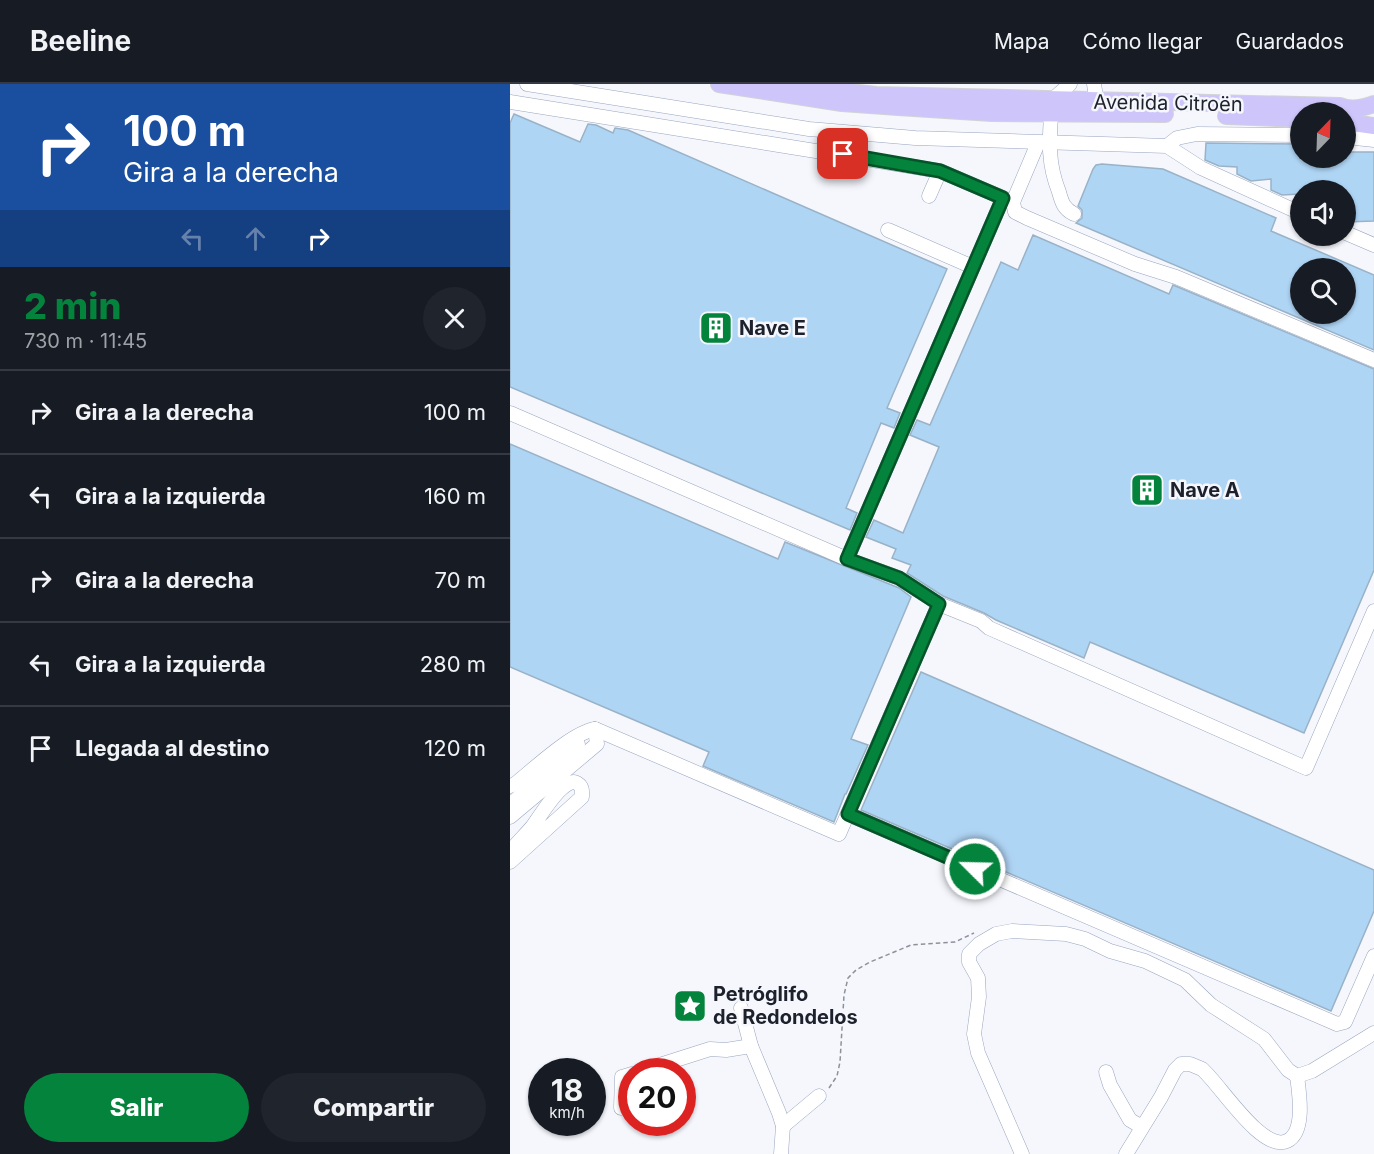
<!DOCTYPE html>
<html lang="es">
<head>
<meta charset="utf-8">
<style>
	body { margin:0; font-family:Inter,sans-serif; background:#20242c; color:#f1f3f6; height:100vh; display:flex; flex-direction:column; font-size:22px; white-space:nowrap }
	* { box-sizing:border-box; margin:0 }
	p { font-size:20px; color:#9ea1a6 }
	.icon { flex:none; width:33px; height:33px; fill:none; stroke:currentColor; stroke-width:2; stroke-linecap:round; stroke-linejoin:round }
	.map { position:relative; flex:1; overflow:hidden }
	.side { display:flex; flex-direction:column; background:#171b24; width:510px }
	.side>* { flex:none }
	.top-card { background:#1a4fa0; color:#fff; overflow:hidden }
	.needle { width:39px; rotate:23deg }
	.tools { position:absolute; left:780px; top:18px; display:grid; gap:12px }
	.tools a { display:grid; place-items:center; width:66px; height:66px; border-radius:50%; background:#171b24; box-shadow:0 2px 4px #0004; font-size:30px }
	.speed { position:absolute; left:18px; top:974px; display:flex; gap:12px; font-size:30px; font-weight:700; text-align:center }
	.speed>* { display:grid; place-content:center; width:78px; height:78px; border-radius:50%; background:#171b24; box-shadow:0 2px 4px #0004; line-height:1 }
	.speed small { font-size:15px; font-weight:400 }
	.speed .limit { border:9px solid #d22; background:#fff; color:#111 }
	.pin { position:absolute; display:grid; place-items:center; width:51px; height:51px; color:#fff; margin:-26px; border-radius:12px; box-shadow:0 3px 9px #0006 }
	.me { position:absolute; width:66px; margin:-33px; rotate:293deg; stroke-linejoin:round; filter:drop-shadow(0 0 4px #0008) }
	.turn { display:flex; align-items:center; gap:21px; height:126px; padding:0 24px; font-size:27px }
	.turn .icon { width:78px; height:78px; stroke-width:2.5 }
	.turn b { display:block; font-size:42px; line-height:51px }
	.lanes { display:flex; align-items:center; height:57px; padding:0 24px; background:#0003; justify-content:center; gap:30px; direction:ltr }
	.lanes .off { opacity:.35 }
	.round { display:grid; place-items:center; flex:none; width:63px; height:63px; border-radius:32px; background:#20242c }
	.summary { display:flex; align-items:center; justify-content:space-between; height:102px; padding:0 24px }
	h1 { font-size:36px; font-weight:800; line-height:45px; color:#04833c }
	.primary-button { display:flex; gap:12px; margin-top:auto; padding:12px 24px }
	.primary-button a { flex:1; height:69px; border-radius:36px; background:#04833c; color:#fff; font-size:24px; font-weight:800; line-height:69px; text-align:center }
	.primary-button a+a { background:#20242c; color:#f1f3f6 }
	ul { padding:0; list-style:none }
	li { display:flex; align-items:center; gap:18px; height:84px; padding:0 24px; border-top:2px solid #363941 }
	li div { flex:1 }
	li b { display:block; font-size:22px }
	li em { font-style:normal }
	header { display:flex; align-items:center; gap:36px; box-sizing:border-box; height:84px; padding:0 30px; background:#171b24; border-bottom:2px solid #363941 }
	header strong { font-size:28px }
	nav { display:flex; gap:33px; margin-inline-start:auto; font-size:21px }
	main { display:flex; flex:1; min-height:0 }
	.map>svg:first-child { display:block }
	.building { fill:#afd5f5; stroke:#99b2c7; stroke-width:1.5; fill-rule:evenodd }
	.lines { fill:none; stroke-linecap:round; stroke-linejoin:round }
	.minor-casing { stroke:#99a5bf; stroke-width:15 }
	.major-casing { stroke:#d2d3d5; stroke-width:18 }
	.path { stroke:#8e9199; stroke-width:1.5; stroke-dasharray:4.5 3; stroke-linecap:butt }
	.minor { stroke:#fff; stroke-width:14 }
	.major { stroke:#cec5fb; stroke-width:16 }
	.route-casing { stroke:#035527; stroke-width:15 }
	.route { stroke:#04833c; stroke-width:10 }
	.labels { text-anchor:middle; stroke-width:5; stroke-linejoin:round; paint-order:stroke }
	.street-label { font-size:20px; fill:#1d212c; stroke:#f5f7fd }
	.poi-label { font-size:20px; font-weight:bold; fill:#1d212c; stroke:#f5f7fd; text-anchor:start }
</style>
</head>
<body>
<header>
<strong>Beeline</strong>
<nav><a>Mapa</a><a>Cómo llegar</a><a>Guardados</a></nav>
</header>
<main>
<section class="side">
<div class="top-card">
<div class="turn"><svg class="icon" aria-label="right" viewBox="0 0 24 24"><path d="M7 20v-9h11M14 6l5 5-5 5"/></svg><div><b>100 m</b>Gira a la derecha</div></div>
<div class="lanes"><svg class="icon off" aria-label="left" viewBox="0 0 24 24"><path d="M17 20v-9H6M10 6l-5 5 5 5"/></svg><svg class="icon off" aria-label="ahead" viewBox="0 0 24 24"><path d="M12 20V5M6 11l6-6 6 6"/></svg><svg class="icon" aria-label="right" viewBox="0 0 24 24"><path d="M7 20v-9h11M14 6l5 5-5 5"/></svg></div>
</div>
<div class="summary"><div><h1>2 min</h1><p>730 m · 11:45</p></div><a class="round"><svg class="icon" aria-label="close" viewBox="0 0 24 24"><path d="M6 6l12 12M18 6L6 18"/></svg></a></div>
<ul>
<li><svg class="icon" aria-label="right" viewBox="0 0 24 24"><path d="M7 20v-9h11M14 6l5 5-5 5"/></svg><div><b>Gira a la derecha</b></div><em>100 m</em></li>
<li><svg class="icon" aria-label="left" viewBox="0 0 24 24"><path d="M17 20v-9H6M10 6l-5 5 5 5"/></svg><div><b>Gira a la izquierda</b></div><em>160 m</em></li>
<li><svg class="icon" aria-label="right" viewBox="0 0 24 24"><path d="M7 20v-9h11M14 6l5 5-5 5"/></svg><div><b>Gira a la derecha</b></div><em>70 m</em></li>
<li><svg class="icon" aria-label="left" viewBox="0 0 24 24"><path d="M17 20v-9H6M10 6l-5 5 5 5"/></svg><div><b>Gira a la izquierda</b></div><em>280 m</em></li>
<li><svg class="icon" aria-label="arrive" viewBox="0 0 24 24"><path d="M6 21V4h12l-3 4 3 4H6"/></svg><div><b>Llegada al destino</b></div><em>120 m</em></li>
</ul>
<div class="primary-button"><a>Salir</a><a>Compartir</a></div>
</section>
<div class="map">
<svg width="864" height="1070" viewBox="0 0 864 1070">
	<rect width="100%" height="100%" fill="#f5f7fd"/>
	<g class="building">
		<polygon points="4,30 70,58 78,40 86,41 103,49 105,44 118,46 437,185 377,324 390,329 384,344 371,339 336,424 347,429 340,446 0,303 0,39"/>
		<polygon points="696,59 790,60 790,74 836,74 836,68 864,68 864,137 836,138 836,106 790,106 790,110 772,111 761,106 761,95 741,97 727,90 727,83 709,82 695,76"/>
		<path d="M592,80L653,85L766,134L761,147L864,191V266L566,139L572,134V126L568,122L583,85L586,81ZM790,184H836V230H790Z"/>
		<polygon points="523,151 659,210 663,201 864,285 864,486 794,649 580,558 574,574 486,536 474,529 433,512 397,489 401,481 382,474 386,465 356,453 364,436 393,449 429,363 400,351 407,336 420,341 491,178 508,186"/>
		<polygon points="0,360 268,475 275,458 389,504 401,513 341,655 358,661 336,710 335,710 324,738 193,682 199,668 0,583"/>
		<polygon points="411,588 864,786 864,827 821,927 351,726"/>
	</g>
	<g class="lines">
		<defs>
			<g id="minor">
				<polyline points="17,0 299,45 405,54 657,62 691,84 790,129"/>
				<path d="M560,0L542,16C540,51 536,75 549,108C552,119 554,125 564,130"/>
				<polyline points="584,0 588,26"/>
				<polyline points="0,18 430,87"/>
				<polyline points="836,53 864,56"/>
				<polyline points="657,62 667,54 687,50 790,51"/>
				<polyline points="419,112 430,87 493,114"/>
				<polyline points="503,118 528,59"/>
				<polyline points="378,146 463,183"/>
				<polyline points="836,149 864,161"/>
				<polyline points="0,329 337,475 389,494 429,520 471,537 479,544 796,684 864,527"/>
				<polyline points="337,475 493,114 503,118 505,128 517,134 625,180 666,193 864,276"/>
				<path d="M0,702L5,700C25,684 62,649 85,645L329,750L429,520"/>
				<polyline points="0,721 68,660"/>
				<polyline points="338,730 827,940 835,938 864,872"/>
				<polyline points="0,733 87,660 85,645"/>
				<path d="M0,765L3,764C9,757 16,750 22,743C30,733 55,689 68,700C73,703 72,708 72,713L0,778"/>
				<polyline points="231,924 241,962 269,1029 273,1042 271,1070"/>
				<polyline points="131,987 200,965 216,966 241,962"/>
				<polyline points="596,988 600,1001 620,1036 632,1043"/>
				<polyline points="111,1024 112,993 122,990"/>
				<polyline points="273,1042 309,1012"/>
				<polyline points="512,1070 468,969 464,950 469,913 468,894 459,878 459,870 469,860 486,850 502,847 556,850 575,855 600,867 635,877 675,896 701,921 754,955 778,986 787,992 802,987 864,949"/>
				<path d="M616,1070L651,1013L665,986L671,980H680L692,985C709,999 752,1069 777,1057C796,1048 789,1008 787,992"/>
			</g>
			<g id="major">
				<polyline points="209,0 332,19 388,23 482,29 655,30"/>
				<path d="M271,0L366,11L830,22C841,27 853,24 864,20"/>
				<polyline points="716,32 790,35"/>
				<polyline points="836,38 864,42"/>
			</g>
		</defs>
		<use href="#minor" class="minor-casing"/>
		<use href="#major" class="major-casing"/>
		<polyline class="path" points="319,1004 327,992 330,978 334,911 338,894 346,886 360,878 401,861 445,858 464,849"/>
		<use href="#minor" class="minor"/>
		<use href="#major" class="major"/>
	</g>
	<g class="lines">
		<defs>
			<polyline id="route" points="333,70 430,87 493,114 337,475 389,494 429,520 338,730 465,785"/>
		</defs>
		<use href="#route" class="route-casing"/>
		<use href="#route" class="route"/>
	</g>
	<defs>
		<symbol id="building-square" viewBox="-11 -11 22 22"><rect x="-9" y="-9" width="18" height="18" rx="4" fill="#04833c" stroke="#f5f7fd"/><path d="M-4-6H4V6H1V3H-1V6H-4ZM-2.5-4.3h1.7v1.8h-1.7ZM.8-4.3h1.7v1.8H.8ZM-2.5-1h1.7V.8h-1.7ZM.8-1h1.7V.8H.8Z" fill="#fff"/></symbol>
		<symbol id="sight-square" viewBox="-11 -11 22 22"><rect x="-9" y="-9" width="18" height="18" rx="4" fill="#04833c" stroke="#f5f7fd"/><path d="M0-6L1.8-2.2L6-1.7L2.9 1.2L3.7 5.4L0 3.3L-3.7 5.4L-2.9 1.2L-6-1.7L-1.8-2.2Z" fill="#fff"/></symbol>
	</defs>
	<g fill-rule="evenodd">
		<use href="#building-square" x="187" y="225" width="38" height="38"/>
		<use href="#building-square" x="618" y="387" width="38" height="38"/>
		<use href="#sight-square" x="161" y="903" width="38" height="38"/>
	</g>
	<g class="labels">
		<g class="street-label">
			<text transform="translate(658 19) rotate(1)" y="7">Avenida Citroën</text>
		</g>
		<g class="poi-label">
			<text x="229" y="251">Nave E</text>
			<text x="660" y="413">Nave A</text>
			<text x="203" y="917">Petróglifo<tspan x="203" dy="23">de Redondelos</tspan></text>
		</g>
	</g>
</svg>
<div class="tools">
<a><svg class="needle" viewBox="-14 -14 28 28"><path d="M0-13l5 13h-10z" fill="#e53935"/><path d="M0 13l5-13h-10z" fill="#9ea1a6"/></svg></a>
<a><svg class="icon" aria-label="sound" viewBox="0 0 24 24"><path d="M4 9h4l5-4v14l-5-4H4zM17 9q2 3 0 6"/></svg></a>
<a><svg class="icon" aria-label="search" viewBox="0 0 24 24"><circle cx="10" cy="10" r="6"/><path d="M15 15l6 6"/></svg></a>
</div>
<div class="speed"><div>18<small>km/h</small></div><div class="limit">20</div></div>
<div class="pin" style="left:333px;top:70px;background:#d93025"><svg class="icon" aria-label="arrive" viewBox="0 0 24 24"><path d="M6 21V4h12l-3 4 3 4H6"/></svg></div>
<svg class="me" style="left:465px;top:785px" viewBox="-20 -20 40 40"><circle r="17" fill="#04833c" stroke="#fff" stroke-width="3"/><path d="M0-11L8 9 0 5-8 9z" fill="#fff"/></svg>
</div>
</main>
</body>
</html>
